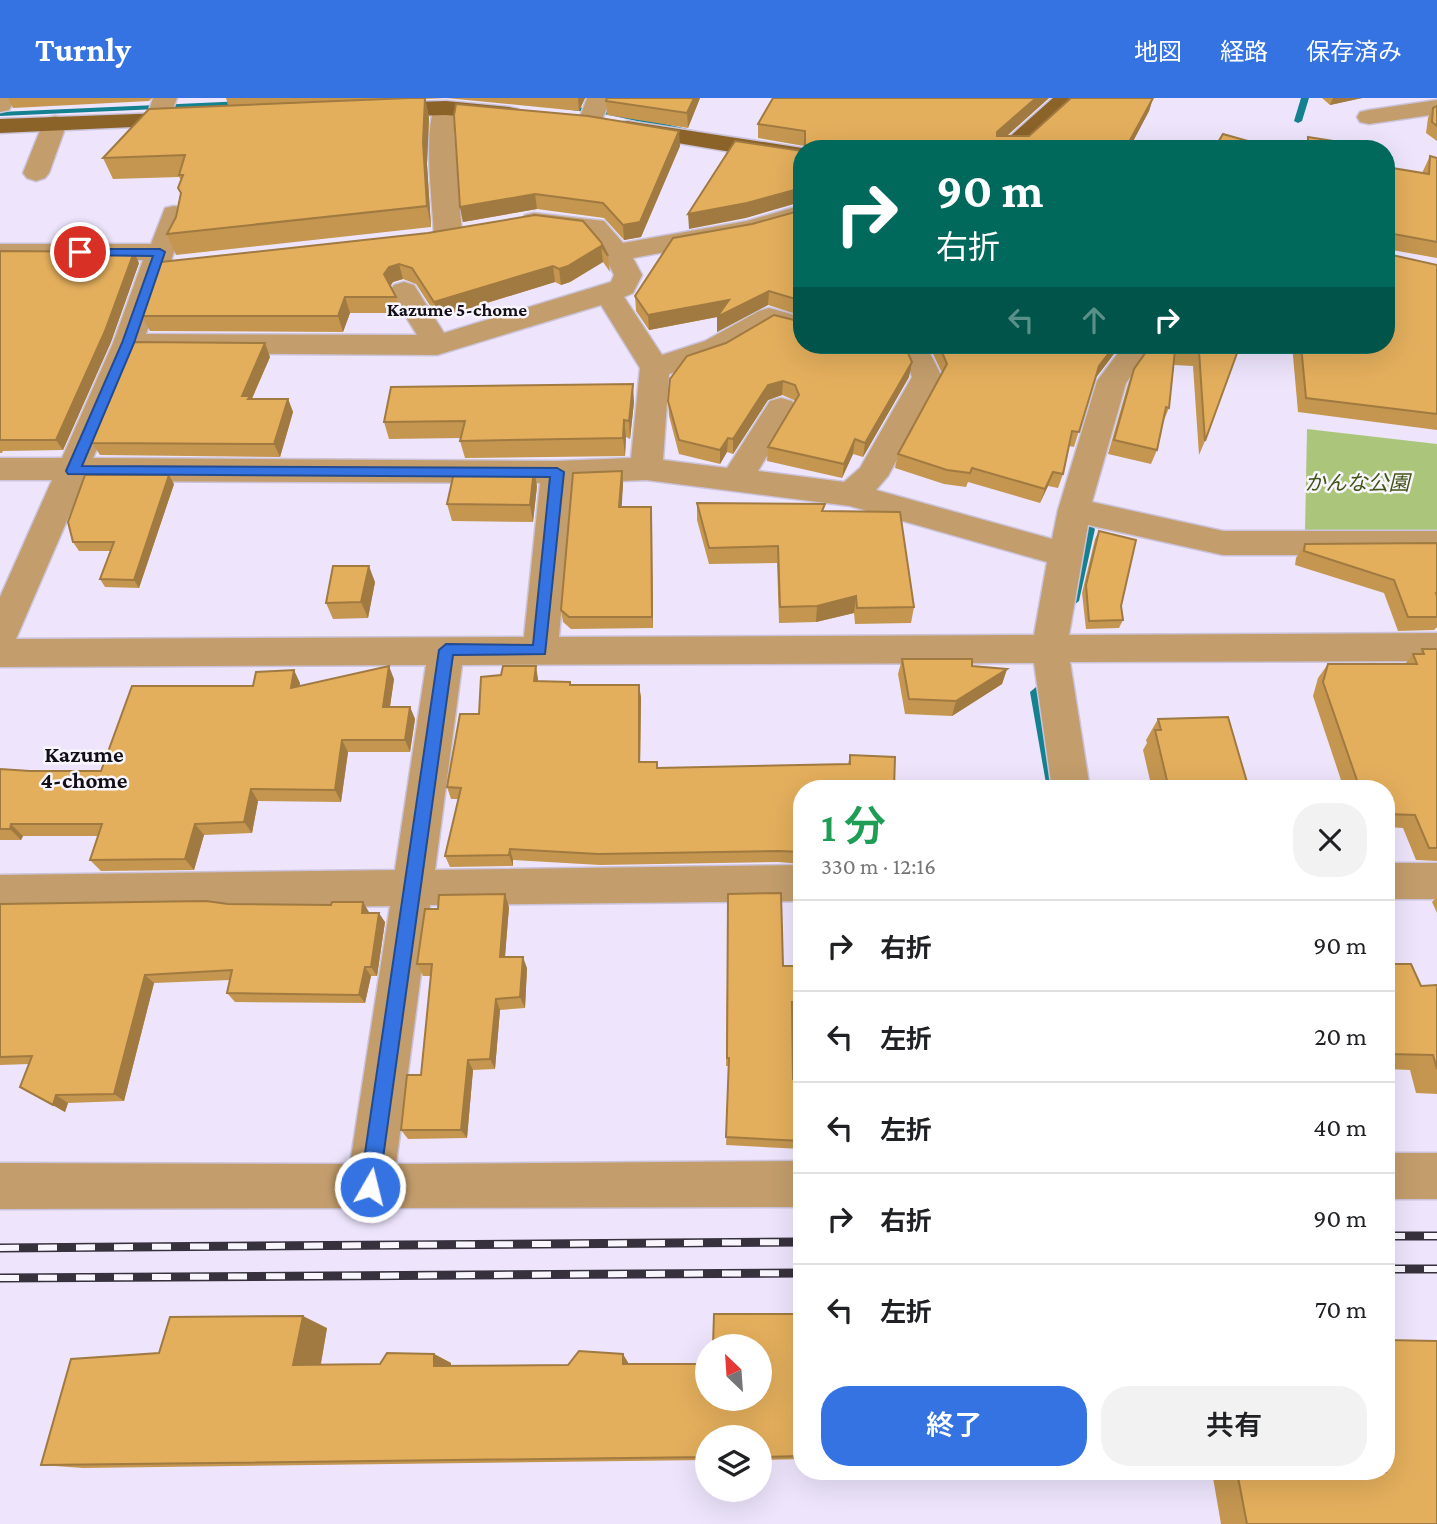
<!DOCTYPE html>
<html lang="ja">
<head>
<meta charset="utf-8">
<style>
	body { margin:0; font-family:"Crimson Pro","Noto Sans JP",serif; background:#f2f2f2; color:#202124; height:100vh; display:flex; flex-direction:column; font-size:26px; white-space:nowrap }
	* { box-sizing:border-box; margin:0 }
	p { font-size:23px; color:#757577 }
	.icon { flex:none; width:38px; height:38px; fill:none; stroke:currentColor; stroke-width:2; stroke-linecap:round; stroke-linejoin:round }
	.map { position:relative; flex:1; overflow:hidden }
	.details { position:absolute; left:793px; top:682px; width:602px; height:700px; display:flex; flex-direction:column; background:#fff; border-radius:28px; box-shadow:0 7px 28px #0002 }
	.details>* { flex:none }
	.hud { position:absolute; left:793px; top:42px; width:602px; height:214px; border-radius:28px; box-shadow:0 7px 28px #0002; background:#00695c; color:#fff; overflow:hidden }
	.needle { width:46px; rotate:335deg }
	.fabs { position:absolute; left:695px; top:1236px; display:grid; gap:14px }
	.fabs a { display:grid; place-items:center; width:77px; height:77px; border-radius:50%; background:#fff; box-shadow:0 7px 28px #0002; font-size:35px }
	.pin { position:absolute; display:grid; place-items:center; width:60px; height:60px; color:#fff; margin:-30px; border:4px solid #fff; border-radius:50%; box-shadow:0 2px 7px #0007 }
	.me { position:absolute; width:77px; margin:-38px; rotate:8deg; stroke-linejoin:round; filter:drop-shadow(0 0 5px #0008) }
	.turn { display:flex; align-items:center; gap:24px; height:147px; padding:0 28px; font-size:32px }
	.turn .icon { width:91px; height:91px; stroke-width:2.5 }
	.turn b { display:block; font-size:49px; line-height:60px }
	.lanes { display:flex; align-items:center; height:66px; padding:0 28px; background:#0003; justify-content:center; gap:35px; direction:ltr }
	.lanes .off { opacity:.35 }
	.round { display:grid; place-items:center; flex:none; width:74px; height:74px; border-radius:28px; background:#f2f2f2 }
	.summary { display:flex; align-items:center; justify-content:space-between; height:119px; padding:0 28px }
	h1 { font-size:42px; font-weight:600; line-height:52px; color:#1e9e55 }
	.primary-button { display:flex; gap:14px; margin-top:auto; padding:14px 28px }
	.primary-button a { flex:1; height:80px; border-radius:28px; background:#3473e1; color:#fff; font-size:28px; font-weight:600; line-height:80px; text-align:center }
	.primary-button a+a { background:#f2f2f2; color:#202124 }
	ul { padding:0; list-style:none }
	li { display:flex; align-items:center; gap:21px; height:91px; padding:0 28px; border-top:2px solid #e0e0e0 }
	li div { flex:1 }
	li b { display:block; font-size:26px }
	li em { font-style:normal }
	header { display:flex; align-items:center; gap:42px; box-sizing:border-box; height:98px; padding:0 35px; background:#3473e1; color:#fff }
	header strong { font-size:33px }
	nav { display:flex; gap:38px; margin-inline-start:auto; font-size:24px }
	.map>svg:first-child { display:block }
	.green { fill:#abc67b }
	.lines { fill:none; stroke-linecap:round; stroke-linejoin:round }
	.stream { fill:#148190; fill-rule:evenodd }
	.minor-casing { stroke:#cbc3d9; stroke-width:3 }
	.major-casing { stroke:#cbc3d9; stroke-width:3 }
	.minor { fill:#c39d6c; fill-rule:evenodd }
	.major { fill:#8b6329; fill-rule:evenodd }
	.rail-casing { stroke:#36313d; stroke-width:9 }
	.rail { stroke:#f8f6fc; stroke-width:6; stroke-dasharray:19; stroke-linecap:butt }
	.wall { fill:#c49650 }
	.shaded-wall { fill:#a07a41 }
	.building { fill:#e4af5d; stroke:#a07a41; stroke-width:2 }
	.route { fill:#3473e1; stroke:#224b92; stroke-width:2 }
	.labels { text-anchor:middle; stroke-width:5; stroke-linejoin:round; paint-order:stroke }
	.far-neighbourhood-label { font-size:19px; font-weight:bold; fill:#130f19; stroke:#f8f6fc }
	.park-label { font-size:21px; font-style:italic; fill:#425518; stroke:#f8f6fc }
	.neighbourhood-label { font-size:23px; font-weight:bold; fill:#130f19; stroke:#f8f6fc }
</style>
</head>
<body>
<header>
<strong>Turnly</strong>
<nav><a>地図</a><a>経路</a><a>保存済み</a></nav>
</header>
<div class="map">
<svg width="1437" height="1426" viewBox="0 0 1437 1426">
	<rect width="100%" height="100%" fill="#eee5fd"/>
	<polygon class="green" points="1307,331 1437,346 1437,436 1305,433"/>
	<g class="lines">
		<g class="stream">
			<polygon points="1301,0 1309,0 1302,23 1298,25 1294,23"/>
			<polygon points="245,3 249,5 248,7 0,18 0,14"/>
			<polygon points="561,7 609,13 705,35 701,37 609,17 564,11 561,11"/>
			<polygon points="1090,427 1095,431 1079,503 1074,507 1069,503 1085,431"/>
			<polygon points="1036,589 1042,594 1059,691 1047,691 1030,594"/>
		</g>
		<defs>
			<g id="minor">
				<polygon points="0,0 16,0 9,12 0,14"/>
				<polygon points="153,0 177,0 167,27 158,29 149,27 146,22"/>
				<polygon points="587,0 611,0 599,29 590,31 581,29 578,24"/>
				<polygon points="1437,2 1437,16 1369,26 1360,24 1357,19 1360,14 1369,12"/>
				<path d="M446,3L455,5L458,10L454,32L462,137L458,143L448,145L438,143L434,137C433,108 422,26 437,5Z"/>
				<polygon points="55,18 64,20 67,25 49,75 45,80 36,83 27,80 23,75 43,25 46,20"/>
				<path d="M802,107V124L751,138L633,160L642,177L633,195L624,199L662,257L705,243L759,213L769,210L802,219V237L773,229L725,257L669,276L663,362L727,370L770,303L781,300L792,303L796,310L758,373L844,384L860,370L912,279L908,268L860,254L855,247H902L930,255L942,279L888,378L876,392L1052,441L1058,412L1097,283L1124,247H1153L1126,285L1092,404L1223,433H1437V457H1223L1088,427L1069,537L1437,535V563L1070,564L1090,691H1052L1034,565L462,567L435,772L802,767V803L430,807L396,1066L802,1063V1109L0,1111V1065L350,1066L390,808L0,813V777L395,772L426,567L0,569V499L52,382H0V360H62L113,245L143,162H0V146H151L165,110L174,108L183,110L187,116L146,236L417,237L390,193L394,187L404,184L414,187L444,235L611,184L614,177L605,158L586,136L525,129L521,123L525,117L534,115L604,123L623,145L747,123ZM601,207L640,270L631,360L557,363L93,360L139,255L437,257ZM646,382L850,408L1047,464L1034,537L559,539L572,385ZM84,383L540,385L524,539L16,541Z"/>
				<rect x="1386" y="765" width="51" height="36"/>
				<rect x="1386" y="1055" width="51" height="46"/>
			</g>
			<g id="major">
				<polygon points="1053,0 1080,0 1024,51 996,51"/>
				<polygon points="446,3 509,9 518,11 521,16 518,21 509,23 446,17 377,19 368,17 365,12 368,7 377,5"/>
				<polygon points="191,14 200,16 203,21 200,26 0,35 0,21"/>
				<polygon points="627,23 802,50 802,66 618,35 615,30 618,25"/>
			</g>
		</defs>
		<use href="#minor" class="minor-casing"/>
		<use href="#major" class="major-casing"/>
		<use href="#minor" class="minor"/>
		<use href="#major" class="major"/>
		<defs>
			<g id="rail">
				<polyline points="1386,1138 1437,1138"/>
				<polyline points="0,1150 802,1144"/>
				<polyline points="1386,1171 1437,1171"/>
				<polyline points="0,1180 802,1175"/>
			</g>
		</defs>
		<use href="#rail" class="rail-casing"/>
		<use href="#rail" class="rail"/>
	</g>
	<g class="wall">
		<polygon points="8,0 152,0 149,3 13,10"/>
		<polygon points="226,0 585,0 579,13 446,0 425,1 429,20 427,66 431,129 176,157 167,136 176,119 181,96 181,82 179,79 113,81 103,60 228,7"/>
		<polygon points="607,0 700,0 688,30 607,17 606,3"/>
		<polygon points="773,0 1049,0 1007,38 1029,38 1153,0 1149,13 1131,47 1142,51 804,51 804,48 758,40 758,26"/>
		<polygon points="1322,0 1362,0 1330,7"/>
		<polygon points="1437,8 1437,43 1426,35 1428,20 1433,10"/>
		<polygon points="1308,39 1353,51 1304,51"/>
		<polygon points="680,48 641,139 624,142 604,120 537,111 463,124 460,109"/>
		<polygon points="1430,58 1437,60 1437,160 1392,152 1392,157 1437,167 1437,332 1298,314 1292,247 1386,247 1386,69 1422,75"/>
		<polygon points="802,112 802,218 768,207 717,234 717,219 649,232 636,213 635,198 752,126"/>
		<polygon points="583,123 608,158 610,174 603,164 570,184 561,187 555,184 438,220 416,186 403,181 393,184 390,188 396,199 401,215 350,215 343,234 150,233 142,218"/>
		<polygon points="0,153 139,165 111,244 63,352 3,353 2,355 0,355"/>
		<polygon points="802,224 909,279 863,359 853,356 842,380 767,363 768,349 795,304 794,302 782,297 768,302 733,356 727,354 720,366 679,356 669,318 668,303"/>
		<polygon points="910,247 1119,247 1117,252 1095,281 1074,349 1069,348 1063,376 1058,390 1048,388 1040,405 968,384 966,389 944,386 895,370 898,356 942,275 932,254"/>
		<polygon points="1151,247 1240,247 1205,343 1199,357 1193,268 1174,267 1169,310 1164,322 1157,352 1151,366 1108,356 1128,286 1134,271"/>
		<polygon points="270,259 252,301 288,301 293,314 280,359 100,357 92,345"/>
		<polygon points="634,304 630,341 626,339 625,358 465,360 460,343 461,340 389,341 384,324"/>
		<polygon points="622,373 623,386 621,409 651,409 653,530 571,531 563,524 561,512"/>
		<polygon points="174,386 139,490 105,489 100,481 111,453 79,453 73,444"/>
		<polygon points="537,388 533,424 452,423 447,406"/>
		<polygon points="697,405 824,413 914,509 911,525 855,526 854,515 816,524 779,525 777,465 709,466 697,422"/>
		<polygon points="1099,433 1121,508 1123,522 1119,530 1086,531 1082,495 1095,441"/>
		<polygon points="1437,445 1437,529 1434,532 1398,533 1384,495 1295,467 1296,460 1305,446"/>
		<polygon points="375,484 368,520 333,521 326,505"/>
		<polygon points="1422,551 1437,551 1437,763 1416,762 1403,730 1386,729 1386,691 1344,691 1313,598 1318,580 1328,566 1405,566 1413,556 1419,556"/>
		<polygon points="902,561 972,568 1007,571 1002,586 952,618 905,616 898,576"/>
		<polygon points="394,581 390,609 410,609 415,621 410,654 348,654 341,704 258,703 252,735 204,737 194,772 101,773 90,762 98,738 23,738 21,742 0,742 0,671 30,673 101,673 253,588 300,585 299,588"/>
		<polygon points="538,581 538,583 571,587 639,587 641,600 640,664 657,670 848,666 850,657 895,659 802,691 802,766 778,764 600,767 513,762 513,768 450,769 445,758 458,701 451,701 447,689 479,616"/>
		<polygon points="1158,621 1249,691 1152,691 1143,652 1147,645 1146,642"/>
		<polygon points="728,796 783,868 802,868 802,913 792,913 793,981 802,982 802,1051 726,1047 729,968 726,968"/>
		<polygon points="1437,799 1437,815 1432,804"/>
		<polygon points="0,806 228,806 369,814 369,815 385,824 377,878 371,878 365,905 235,904 227,895 230,882 154,885 124,1003 68,1005 65,1014 20,989 29,966 0,967"/>
		<polygon points="509,809 505,859 527,870 525,910 500,912 495,971 473,972 467,1040 408,1041 401,1032 421,977 431,878 423,878 417,866"/>
		<polygon points="1386,866 1421,888 1437,887 1437,996 1416,995 1410,972 1386,971"/>
		<polygon points="802,1216 802,1361 760,1362 760,1339 707,1339 707,1362 83,1370 41,1367 159,1255 327,1230 321,1266 380,1266 434,1256 451,1265 451,1268 629,1266 707,1300"/>
		<polygon points="1212,1374 1386,1374 1437,1426 1221,1426"/>
	</g>
	<g class="shaded-wall">
		<polygon points="425,0 429,20 427,66 431,129 427,108 423,44"/>
		<polygon points="578,0 585,0 579,13"/>
		<polygon points="694,0 700,0 688,30 687,15"/>
		<polygon points="1036,0 1049,0 994,49 997,34"/>
		<polygon points="1153,0 1149,13 1129,51 1128,46"/>
		<polygon points="1333,0 1362,0 1330,7"/>
		<polygon points="679,33 680,48 641,139 624,142 623,127"/>
		<polygon points="802,90 801,104 746,120 689,131 688,116"/>
		<polygon points="535,96 537,111 463,124 460,109"/>
		<polygon points="601,148 603,164 570,184 561,187 559,171"/>
		<polygon points="134,154 139,165 111,244 63,352 56,342"/>
		<polygon points="399,166 403,181 393,184 388,192 384,176 389,169"/>
		<polygon points="553,168 555,184 438,220 434,204"/>
		<polygon points="769,193 768,207 717,234 717,219 649,232 648,217"/>
		<polygon points="345,199 350,215 343,234 338,218"/>
		<polygon points="265,245 270,259 251,302 242,298"/>
		<polygon points="1115,247 1119,247 1117,252 1094,282 1099,268"/>
		<polygon points="912,264 909,279 863,359 865,345"/>
		<polygon points="783,283 782,297 768,302 733,356 733,341 768,287"/>
		<polygon points="633,286 634,304 630,341 629,323"/>
		<polygon points="288,301 293,314 280,359 274,346"/>
		<polygon points="624,322 626,339 625,358 623,340"/>
		<polygon points="728,340 727,354 720,366 720,352"/>
		<polygon points="855,341 853,356 842,380 844,366"/>
		<polygon points="534,371 537,388 533,424 530,407"/>
		<polygon points="622,373 623,386 621,422 619,409"/>
		<polygon points="1053,374 1048,388 1040,405 1045,391"/>
		<polygon points="169,377 174,386 139,490 134,482"/>
		<polygon points="651,409 652,422 653,530 652,519"/>
		<polygon points="369,468 375,484 368,520 361,504"/>
		<polygon points="856,498 854,515 816,524 817,508"/>
		<polygon points="389,568 394,581 388,621 383,609"/>
		<polygon points="536,568 538,581 537,596 534,583"/>
		<polygon points="1007,571 1002,586 952,618 956,603"/>
		<polygon points="294,572 300,585 297,603 291,590"/>
		<polygon points="639,587 641,600 640,676 639,664"/>
		<polygon points="410,609 415,621 410,654 405,642"/>
		<polygon points="342,642 348,654 341,704 335,692"/>
		<polygon points="251,691 258,703 252,735 244,724"/>
		<polygon points="11,726 23,738 21,742 10,731"/>
		<polygon points="195,726 204,737 194,772 185,761"/>
		<polygon points="510,751 513,762 513,768 509,757"/>
		<polygon points="505,796 509,809 504,870 500,859"/>
		<polygon points="363,804 369,814 367,825 362,815"/>
		<polygon points="379,815 385,824 377,878 371,869"/>
		<polygon points="523,859 527,870 525,910 520,899"/>
		<polygon points="365,869 371,878 365,905 359,897"/>
		<polygon points="145,877 154,885 124,1003 114,996"/>
		<polygon points="496,901 500,912 495,971 490,961"/>
		<polygon points="468,962 473,972 467,1040 461,1032"/>
		<polygon points="56,997 68,1005 65,1014 53,1007"/>
		<polygon points="303,1218 327,1230 319,1275 293,1267"/>
		<polygon points="434,1256 451,1265 451,1276 434,1268"/>
		<polygon points="623,1256 629,1266 629,1275 623,1266"/>
	</g>
	<g class="building">
		<polygon points="409,0 425,0 423,44 427,108 167,136 176,119 181,95 178,90 183,77 179,77 185,57 103,60 149,11"/>
		<polygon points="607,0 694,0 687,15 606,3"/>
		<polygon points="773,0 1036,0 997,34 997,38 1029,38 1071,0 1153,0 1128,46 1142,50 1142,51 805,51 805,33 758,26"/>
		<polygon points="456,6 588,18 679,33 640,124 623,127 603,105 535,96 460,109 454,17"/>
		<polygon points="1437,8 1437,28 1432,24 1433,10"/>
		<polygon points="1223,36 1276,51 1214,51"/>
		<polygon points="1308,39 1353,46 1353,51 1308,51"/>
		<polygon points="735,43 802,53 802,90 747,105 688,116"/>
		<polygon points="1430,58 1437,60 1437,144 1394,136 1391,139 1392,157 1437,167 1437,316 1306,300 1301,247 1386,247 1386,69 1429,76"/>
		<polygon points="802,112 802,203 769,193 717,219 729,202 648,217 635,198 673,140 752,126"/>
		<polygon points="535,117 583,123 601,144 608,158 601,148 568,168 559,171 553,168 434,204 412,170 399,166 389,169 384,176 396,199 345,199 338,218 142,218 161,164 428,135"/>
		<polygon points="0,153 134,154 105,233 56,342 0,342"/>
		<polygon points="774,217 802,224 802,247 878,247 908,255 912,264 865,345 855,341 844,366 768,349 799,297 795,287 783,283 768,287 733,341 728,340 720,352 679,342 668,303 670,281 687,258 726,245"/>
		<polygon points="134,244 265,245 242,298 250,298 248,301 288,301 274,346 92,345 92,339"/>
		<polygon points="939,247 1115,247 1099,268 1079,334 1072,333 1063,376 1053,374 1045,391 972,370 970,375 947,372 898,356 947,266"/>
		<polygon points="1151,247 1240,247 1205,343 1199,253 1175,252 1169,310 1166,309 1157,352 1114,342 1134,271"/>
		<polygon points="633,286 629,323 624,322 623,340 460,343 465,323 384,324 391,289"/>
		<polygon points="455,370 534,371 530,407 447,406"/>
		<polygon points="622,373 619,409 651,409 652,519 569,519 561,512 573,375"/>
		<polygon points="85,377 169,377 134,482 100,481 114,444 73,444 68,424"/>
		<polygon points="697,405 825,406 822,413 900,414 914,509 857,510 856,498 817,508 780,509 778,448 709,450"/>
		<polygon points="1099,433 1136,442 1121,508 1123,522 1089,523 1086,487"/>
		<polygon points="1437,445 1437,495 1436,495 1437,498 1437,519 1408,519 1394,482 1304,453 1305,446"/>
		<polygon points="333,468 369,468 361,504 326,505"/>
		<polygon points="1422,551 1437,551 1437,750 1429,750 1415,717 1386,716 1386,691 1360,691 1323,584 1328,566 1417,566 1413,556 1424,556"/>
		<polygon points="902,561 972,561 972,568 1007,571 956,603 909,601"/>
		<polygon points="389,568 383,609 410,609 405,642 342,642 335,692 251,691 244,724 195,726 185,761 90,762 102,726 11,726 10,731 0,731 0,671 30,673 101,673 132,588 253,588 256,574 294,572 291,590"/>
		<polygon points="503,568 536,568 534,583 570,584 570,587 639,587 639,664 657,664 657,670 850,666 850,657 895,659 894,691 802,691 802,754 779,753 598,756 510,751 509,757 445,758 461,690 447,689 460,616 479,616 481,579 501,577"/>
		<polygon points="1228,619 1249,691 1169,691 1155,632 1161,632 1158,621"/>
		<polygon points="781,795 783,868 802,868 802,904 792,904 793,981 802,982 802,1043 726,1039 729,960 727,960 728,796"/>
		<polygon points="505,796 500,859 523,859 520,899 496,901 490,961 468,962 461,1032 401,1032 407,977 421,977 432,866 417,866 425,811 438,811 439,797"/>
		<polygon points="206,803 228,806 331,807 332,804 363,804 362,815 379,815 371,869 365,869 359,897 227,895 232,872 145,877 114,996 56,997 53,1007 20,989 32,958 0,959 0,806"/>
		<polygon points="1386,866 1411,866 1421,888 1437,887 1437,971 1433,957 1389,956 1386,947"/>
		<polygon points="714,1216 802,1216 802,1358 760,1359 760,1339 707,1339 707,1359 41,1367 71,1261 159,1255 170,1219 303,1218 293,1267 380,1266 387,1255 434,1256 434,1268 568,1267 579,1253 623,1256 623,1266 707,1266 707,1300 760,1300 760,1248 713,1248"/>
		<polygon points="1386,1242 1437,1243 1437,1426 1247,1426 1237,1374 1386,1374"/>
	</g>
	<polygon class="route" points="80,151 160,151 165,154 134,245 82,368 557,370 564,374 545,556 453,557 379,1089 376,1095 370,1098 363,1095 360,1089 439,552 446,546 533,547 550,379 68,376 66,373 122,245 153,158 76,157 74,154"/>
	<g class="labels">
		<g class="far-neighbourhood-label">
			<text x="457" y="218">Kazume 5-chome</text>
		</g>
		<g class="park-label">
			<text x="1357" y="392">かんな公園</text>
		</g>
		<g class="neighbourhood-label">
			<text x="84" y="664">Kazume<tspan x="84" dy="26">4-chome</tspan></text>
		</g>
	</g>
</svg>
<div class="fabs">
<a><svg class="needle" viewBox="-14 -14 28 28"><path d="M0-13l5 13h-10z" fill="#e53935"/><path d="M0 13l5-13h-10z" fill="#757577"/></svg></a>
<a><svg class="icon" aria-label="layers" viewBox="0 0 24 24"><path d="M12 4l9 5-9 5-9-5zM3 14l9 5 9-5"/></svg></a>
</div>
<div class="pin" style="left:80px;top:154px;background:#d93025"><svg class="icon" aria-label="arrive" viewBox="0 0 24 24"><path d="M6 21V4h12l-3 4 3 4H6"/></svg></div>
<svg class="me" style="left:370px;top:1089px" viewBox="-20 -20 40 40"><circle r="17" fill="#3473e1" stroke="#fff" stroke-width="3"/><path d="M0-11L8 9 0 5-8 9z" fill="#fff"/></svg>
<div class="hud">
<div class="turn"><svg class="icon" aria-label="right" viewBox="0 0 24 24"><path d="M7 20v-9h11M14 6l5 5-5 5"/></svg><div><b>90 m</b>右折</div></div>
<div class="lanes"><svg class="icon off" aria-label="left" viewBox="0 0 24 24"><path d="M17 20v-9H6M10 6l-5 5 5 5"/></svg><svg class="icon off" aria-label="ahead" viewBox="0 0 24 24"><path d="M12 20V5M6 11l6-6 6 6"/></svg><svg class="icon" aria-label="right" viewBox="0 0 24 24"><path d="M7 20v-9h11M14 6l5 5-5 5"/></svg></div>
</div>
<section class="details">
<div class="summary"><div><h1>1 分</h1><p>330 m · 12:16</p></div><a class="round"><svg class="icon" aria-label="close" viewBox="0 0 24 24"><path d="M6 6l12 12M18 6L6 18"/></svg></a></div>
<ul>
<li><svg class="icon" aria-label="right" viewBox="0 0 24 24"><path d="M7 20v-9h11M14 6l5 5-5 5"/></svg><div><b>右折</b></div><em>90 m</em></li>
<li><svg class="icon" aria-label="left" viewBox="0 0 24 24"><path d="M17 20v-9H6M10 6l-5 5 5 5"/></svg><div><b>左折</b></div><em>20 m</em></li>
<li><svg class="icon" aria-label="left" viewBox="0 0 24 24"><path d="M17 20v-9H6M10 6l-5 5 5 5"/></svg><div><b>左折</b></div><em>40 m</em></li>
<li><svg class="icon" aria-label="right" viewBox="0 0 24 24"><path d="M7 20v-9h11M14 6l5 5-5 5"/></svg><div><b>右折</b></div><em>90 m</em></li>
<li><svg class="icon" aria-label="left" viewBox="0 0 24 24"><path d="M17 20v-9H6M10 6l-5 5 5 5"/></svg><div><b>左折</b></div><em>70 m</em></li>
</ul>
<div class="primary-button"><a>終了</a><a>共有</a></div>
</section>
</div>
</body>
</html>
